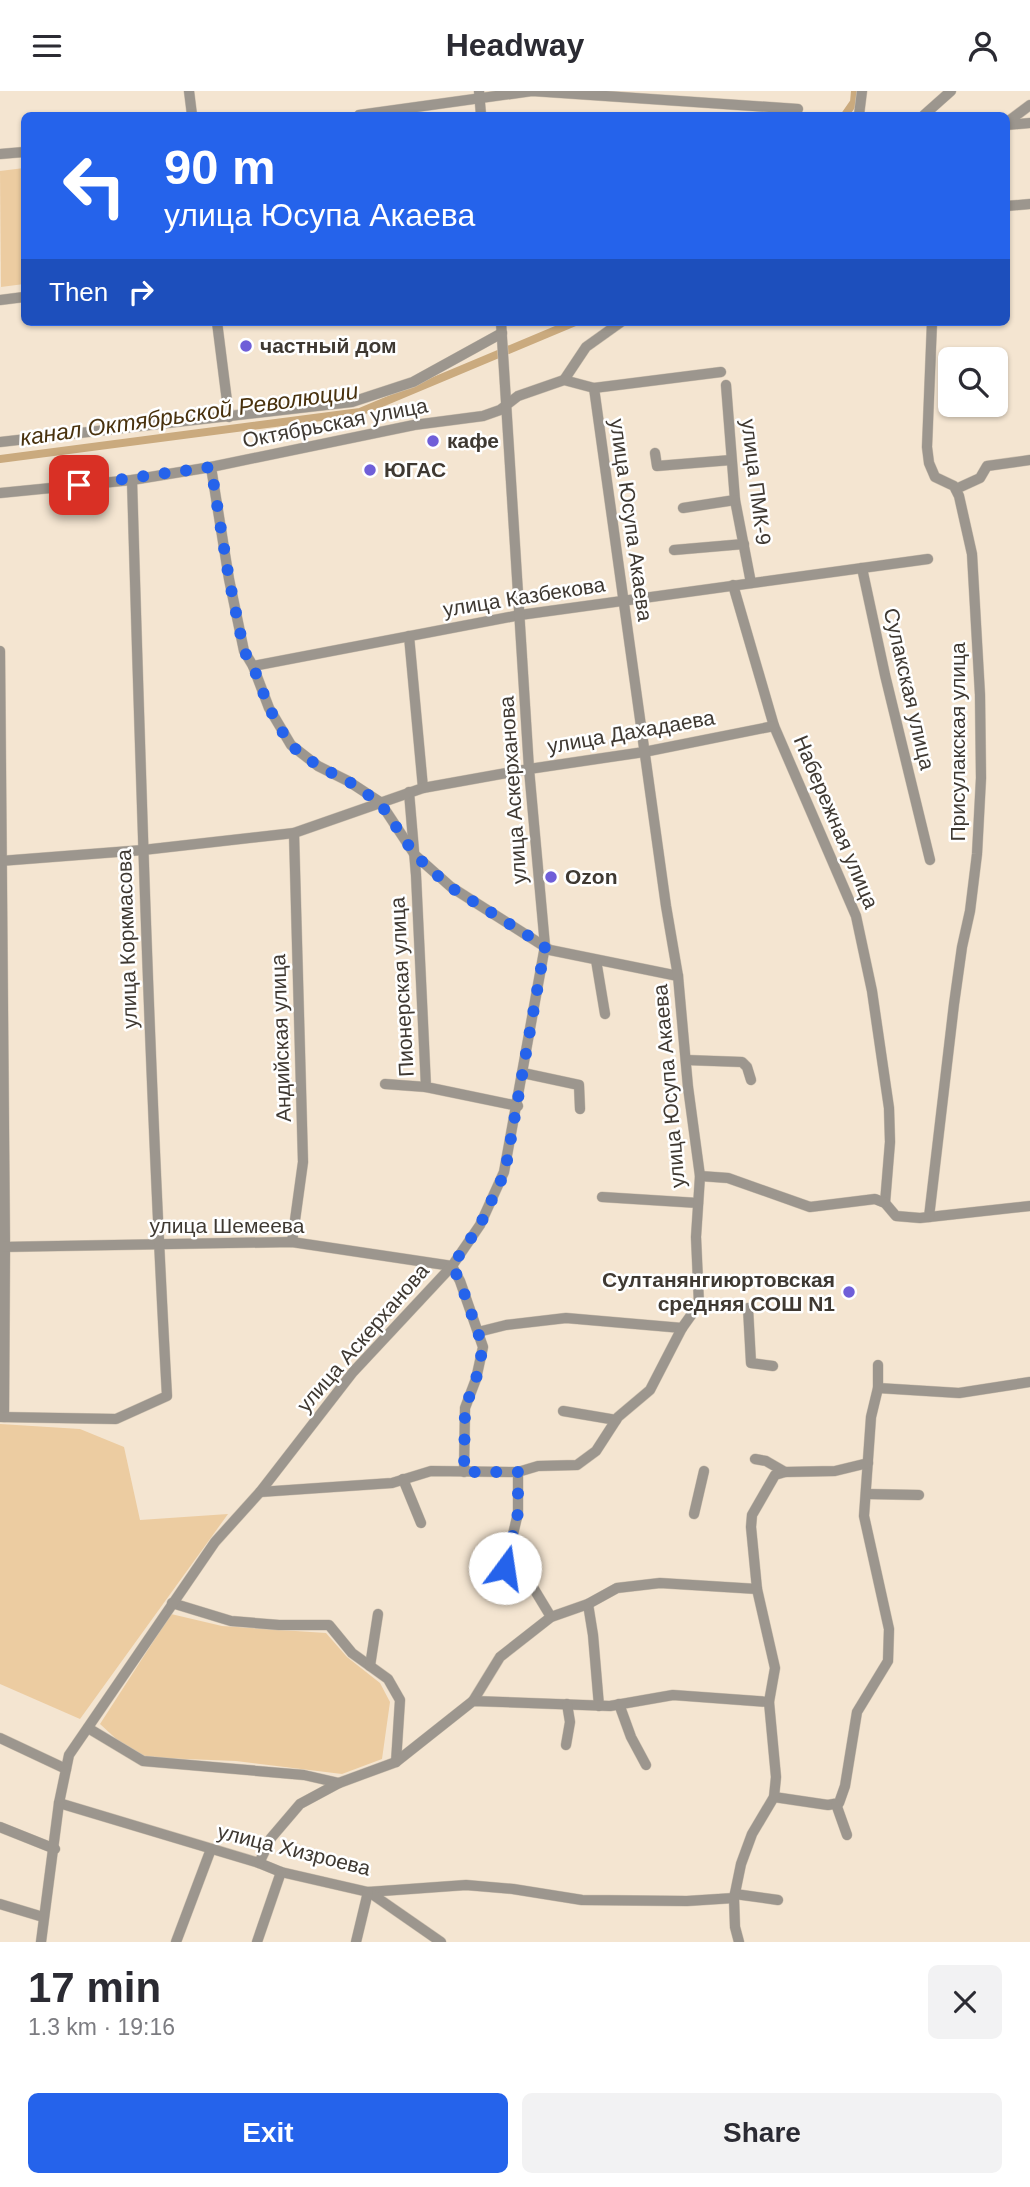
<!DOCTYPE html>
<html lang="en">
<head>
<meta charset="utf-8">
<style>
	body { margin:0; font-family:Arial,sans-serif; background:#f2f2f3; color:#2b2b33; height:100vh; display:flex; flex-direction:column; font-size:26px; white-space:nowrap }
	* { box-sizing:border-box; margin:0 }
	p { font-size:23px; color:#7c7c81 }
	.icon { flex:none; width:38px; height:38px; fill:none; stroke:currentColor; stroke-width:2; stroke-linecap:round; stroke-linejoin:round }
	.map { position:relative; height:1851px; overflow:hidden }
	.sheet { display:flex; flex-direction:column; background:#fff; flex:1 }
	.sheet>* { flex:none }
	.top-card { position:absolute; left:21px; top:21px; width:989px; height:214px; border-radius:10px; box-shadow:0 2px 5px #0004; background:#2563eb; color:#fff; overflow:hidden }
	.buttons { position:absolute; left:938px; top:256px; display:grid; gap:14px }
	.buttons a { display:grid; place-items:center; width:70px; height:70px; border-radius:10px; background:#fff; box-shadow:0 2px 5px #0004; font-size:35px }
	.pin { position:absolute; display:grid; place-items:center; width:60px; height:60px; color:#fff; margin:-30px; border-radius:14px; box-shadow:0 4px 10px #0006 }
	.me { position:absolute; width:77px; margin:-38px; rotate:14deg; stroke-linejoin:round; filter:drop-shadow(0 0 5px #0008) }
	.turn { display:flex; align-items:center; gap:24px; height:147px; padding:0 28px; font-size:32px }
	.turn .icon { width:91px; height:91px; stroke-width:2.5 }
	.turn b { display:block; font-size:49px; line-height:60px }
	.then { display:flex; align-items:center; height:66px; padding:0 28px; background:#0003; gap:14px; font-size:26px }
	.round { display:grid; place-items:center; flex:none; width:74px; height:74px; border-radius:10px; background:#f2f2f3 }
	.headline { display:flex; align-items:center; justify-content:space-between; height:119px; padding:0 28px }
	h1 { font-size:42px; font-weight:800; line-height:52px }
	.action { display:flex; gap:14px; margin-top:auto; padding:14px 28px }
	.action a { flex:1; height:80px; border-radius:10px; background:#2563eb; color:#fff; font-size:28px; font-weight:800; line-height:80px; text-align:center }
	.action a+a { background:#f2f2f3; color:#2b2b33 }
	header { display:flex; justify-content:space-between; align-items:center; height:91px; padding:0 28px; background:#fff; font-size:32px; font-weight:800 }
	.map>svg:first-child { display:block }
	.green { fill:#eccca1 }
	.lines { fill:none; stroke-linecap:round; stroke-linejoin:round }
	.canal { stroke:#caaa7e; stroke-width:8 }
	.minor-casing { stroke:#d0c3b1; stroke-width:11 }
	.minor { stroke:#9c968e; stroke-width:10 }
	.route { stroke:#2563eb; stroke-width:12; stroke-dasharray:0 21.6 }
	.poi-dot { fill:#6f5ed8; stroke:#fff; stroke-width:2.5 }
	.labels { text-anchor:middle; stroke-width:5; stroke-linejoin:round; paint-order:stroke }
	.poi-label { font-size:21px; font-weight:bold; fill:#3f3932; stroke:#fff; text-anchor:start }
	.street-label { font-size:21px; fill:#3f3932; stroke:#fff }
	.water-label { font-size:23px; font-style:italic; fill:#49320e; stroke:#fff }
</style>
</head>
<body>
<header><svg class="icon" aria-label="menu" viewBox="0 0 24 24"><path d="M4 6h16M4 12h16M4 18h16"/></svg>Headway<svg class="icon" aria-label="person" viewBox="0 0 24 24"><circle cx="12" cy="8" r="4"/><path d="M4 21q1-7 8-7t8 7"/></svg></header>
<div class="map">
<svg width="1030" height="1851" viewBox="0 0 1030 1851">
	<rect width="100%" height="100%" fill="#f4e5d1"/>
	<g class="green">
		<polygon points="24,77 24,193 1,196 0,80"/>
		<polygon points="0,1333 80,1338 124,1356 140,1429 228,1423 80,1628 0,1593"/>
		<polygon points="171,1523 222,1535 326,1542 347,1566 380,1592 390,1611 382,1668 342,1683 236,1670 136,1666 100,1633"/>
	</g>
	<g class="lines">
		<g class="canal">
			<polyline points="845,24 854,11 855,0"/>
			<polyline points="0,368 360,321 575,231"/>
		</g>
		<defs>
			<g id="minor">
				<polyline points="189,0 192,24"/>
				<polyline points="479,0 481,24"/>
				<polyline points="359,24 532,0 798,18"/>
				<polyline points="859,24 862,0"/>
				<polyline points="924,24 951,0"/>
				<polyline points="1006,32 1030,14"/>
				<polyline points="1006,34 1030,32"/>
				<polyline points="0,63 24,61"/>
				<polyline points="1006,115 1030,113"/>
				<polyline points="0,209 24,206"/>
				<polyline points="217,231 229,326"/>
				<polyline points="564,289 586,256 621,231"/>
				<polyline points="726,294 735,409 751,492"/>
				<polyline points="0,351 352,311 413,291 502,242"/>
				<polyline points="655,362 657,375 731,369"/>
				<polyline points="211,376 229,488 244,560 253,575 269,617 291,654 318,675 348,690 380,711 415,764 451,796 550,859 678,885"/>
				<polyline points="956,398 980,387 987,375 1030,369"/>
				<polyline points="0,402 132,389 211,376 414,334 483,325 500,319 518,305 564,289 594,297 721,281"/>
				<polyline points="683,417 735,409"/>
				<polyline points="674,459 744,453"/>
				<polyline points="862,477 885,584 930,769"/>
				<polyline points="733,494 774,635 856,825 872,900 889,1017 890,1051 885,1112"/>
				<polyline points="409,545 423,697"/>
				<polyline points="0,560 5,1156 4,1326"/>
				<polyline points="253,575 520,524 928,468"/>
				<polyline points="409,701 416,784 426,996 518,1015"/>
				<polyline points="0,770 143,759 294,742 423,697 529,678 644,661 774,635"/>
				<polyline points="596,869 605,923"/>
				<polyline points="686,969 742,971 747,976 751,989"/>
				<polyline points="523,982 579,994 580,1018"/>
				<polyline points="385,993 426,996"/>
				<polyline points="700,1085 728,1087 810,1116 875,1108 885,1112 896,1125 920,1127 1030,1115"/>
				<polyline points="602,1106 698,1112"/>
				<polyline points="929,1126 954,913 962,856 970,820 977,763 981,687 980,604 972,463 959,405 954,395 935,386 929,372 927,356 932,231"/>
				<polyline points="292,1151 303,1071 294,742"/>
				<polyline points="1,1156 292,1151 452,1175 460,1190 483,1256 476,1288 465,1317 464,1381"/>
				<polyline points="748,1217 751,1272 773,1275"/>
				<polyline points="478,1241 506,1234 566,1227 682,1237"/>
				<polyline points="878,1297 959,1302 1030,1291"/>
				<polyline points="563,1320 616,1329"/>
				<path d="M0,1326L116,1328L167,1305C150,1000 141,694 132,389"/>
				<polyline points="755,1368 766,1370 785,1381"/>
				<polyline points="518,1381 518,1422 505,1477 531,1493 551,1526"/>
				<polyline points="403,1388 421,1432"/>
				<polyline points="260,1401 392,1392 431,1380 518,1381 538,1375 577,1374 596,1360 618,1326 650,1299 682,1237 699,1213 696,1146 700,1085 688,996 678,885 666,815 594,297"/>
				<polyline points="866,1403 919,1404"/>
				<polyline points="694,1423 704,1380"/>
				<polyline points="172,1512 231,1530 279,1534 329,1534 352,1562 388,1588 400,1609 396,1671"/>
				<polyline points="588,1513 593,1544 599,1615"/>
				<polyline points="370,1575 378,1523"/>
				<polyline points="473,1610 500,1566 551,1526 588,1513 617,1497 660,1492 757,1498"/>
				<polyline points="619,1613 631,1646 646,1674"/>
				<polyline points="88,1637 143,1670 304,1684 339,1692 396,1671 473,1610 610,1615 673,1604 769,1611"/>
				<polyline points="0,1647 66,1678"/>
				<polyline points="566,1654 570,1631 567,1613"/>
				<polyline points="774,1706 828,1714 839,1712 845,1695 857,1621 888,1570 889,1538 864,1425 871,1326 878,1297 878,1274"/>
				<polyline points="59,1712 259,1772 281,1781 368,1801 466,1794 513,1798 582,1809 687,1810 734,1807"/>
				<polyline points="836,1713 847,1744"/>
				<polyline points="0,1736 55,1758"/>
				<polyline points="259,1772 271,1747 300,1713 339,1692"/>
				<polyline points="369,1801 441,1851"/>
				<polyline points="735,1803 778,1809"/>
				<polyline points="0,1813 43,1826"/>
				<polyline points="41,1851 59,1712 69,1664 215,1451 260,1401 353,1281 452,1175 480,1134 504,1081 545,855 529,678 501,231"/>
				<polyline points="176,1851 211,1758"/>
				<polyline points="257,1851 281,1781"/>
				<polyline points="356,1851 368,1801"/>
				<polyline points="739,1851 735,1836 734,1807 741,1773 752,1743 774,1706 776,1686 769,1611 775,1577 757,1498 751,1436 752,1424 775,1384 785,1381 835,1380 868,1372"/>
			</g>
		</defs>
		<use href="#minor" class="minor-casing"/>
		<use href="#minor" class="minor"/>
	</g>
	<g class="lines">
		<polyline class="route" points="79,394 211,376 229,488 244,560 253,575 269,617 290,654 318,675 348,690 380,712 415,764 450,796 545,855 505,1081 480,1134 452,1175 460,1190 483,1256 476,1288 465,1317 464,1381 518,1381 518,1422 505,1477"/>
	</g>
	<g class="poi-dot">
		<circle cx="246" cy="255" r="7"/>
		<circle cx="433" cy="350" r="7"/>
		<circle cx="370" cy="379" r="7"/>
		<circle cx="551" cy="786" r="7"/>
		<circle cx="849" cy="1201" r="7"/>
	</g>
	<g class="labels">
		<g class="poi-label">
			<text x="260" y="262">частный дом</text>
			<text x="447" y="357">кафе</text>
			<text x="384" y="386">ЮГАС</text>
			<text x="565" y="793">Ozon</text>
			<text x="835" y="1196" text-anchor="end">Султанянгиюртовская<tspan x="835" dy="24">средняя СОШ N1</tspan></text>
		</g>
		<g class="street-label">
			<text transform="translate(335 332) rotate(-11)" y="7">Октябрьская улица</text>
			<text transform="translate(756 391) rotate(83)" y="7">улица ПМК-9</text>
			<text transform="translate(631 429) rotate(82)" y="7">улица Юсупа Акаева</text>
			<text transform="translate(524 506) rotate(-9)" y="7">улица Казбекова</text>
			<text transform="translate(909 598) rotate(77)" y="7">Сулакская улица</text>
			<text transform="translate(631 641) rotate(-10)" y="7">улица Дахадаева</text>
			<text transform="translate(958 651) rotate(-90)" y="7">Присулакская улица</text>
			<text transform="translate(513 699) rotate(-94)" y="7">улица Аскерханова</text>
			<text transform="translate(836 731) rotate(67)" y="7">Набережная улица</text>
			<text transform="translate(127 848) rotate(-92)" y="7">улица Коркмасова</text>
			<text transform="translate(402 896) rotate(-93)" y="7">Пионерская улица</text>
			<text transform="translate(281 947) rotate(-92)" y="7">Андийская улица</text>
			<text transform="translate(669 995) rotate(-95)" y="7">улица Юсупа Акаева</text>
			<text x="227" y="1142">улица Шемеева</text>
			<text transform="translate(363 1247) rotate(-49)" y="7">улица Аскерханова</text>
			<text transform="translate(294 1759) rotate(14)" y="7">улица Хизроева</text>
		</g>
		<g class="water-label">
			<text transform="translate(189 323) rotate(-8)" y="8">канал Октябрьской Революции</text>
		</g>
	</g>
</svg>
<div class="buttons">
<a><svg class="icon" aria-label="search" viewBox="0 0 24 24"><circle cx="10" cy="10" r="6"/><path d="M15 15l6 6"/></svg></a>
</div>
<div class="pin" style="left:79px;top:394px;background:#d93025"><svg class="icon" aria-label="arrive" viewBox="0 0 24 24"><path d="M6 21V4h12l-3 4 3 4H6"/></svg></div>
<svg class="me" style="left:505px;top:1477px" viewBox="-20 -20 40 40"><circle r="19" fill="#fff"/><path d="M0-13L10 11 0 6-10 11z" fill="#2563eb"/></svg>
<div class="top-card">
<div class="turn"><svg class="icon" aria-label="left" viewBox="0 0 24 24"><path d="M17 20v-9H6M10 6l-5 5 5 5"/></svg><div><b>90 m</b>улица Юсупа Акаева</div></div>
<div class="then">Then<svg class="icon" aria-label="right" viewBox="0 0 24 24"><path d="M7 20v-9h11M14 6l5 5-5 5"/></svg></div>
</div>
</div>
<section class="sheet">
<div class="headline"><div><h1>17 min</h1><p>1.3 km · 19:16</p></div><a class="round"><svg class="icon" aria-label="close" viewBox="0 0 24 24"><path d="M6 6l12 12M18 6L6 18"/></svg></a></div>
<div class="action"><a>Exit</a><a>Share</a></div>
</section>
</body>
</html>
